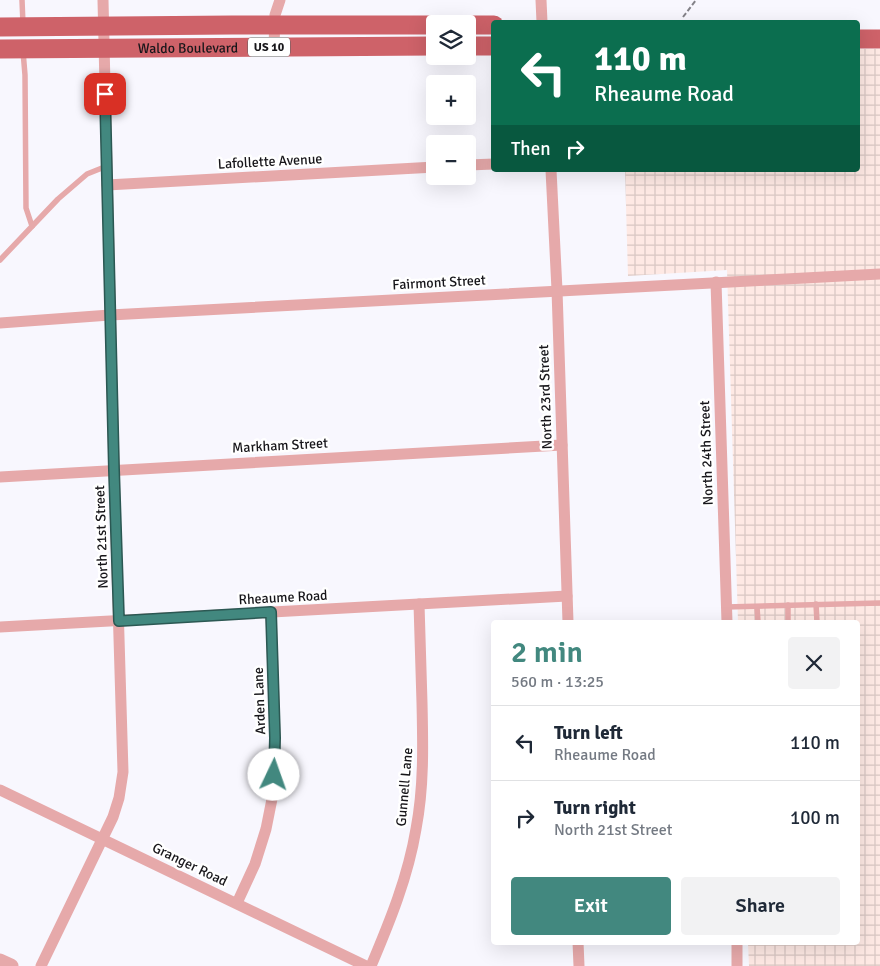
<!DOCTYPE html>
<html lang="en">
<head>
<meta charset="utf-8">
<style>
	body { margin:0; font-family:Signika,sans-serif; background:#f2f2f3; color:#1f2937; height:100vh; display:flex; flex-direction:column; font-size:19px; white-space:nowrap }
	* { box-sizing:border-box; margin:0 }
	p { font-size:16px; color:#747a83 }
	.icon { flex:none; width:28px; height:28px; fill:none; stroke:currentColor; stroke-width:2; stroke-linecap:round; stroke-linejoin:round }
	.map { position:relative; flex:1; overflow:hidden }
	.sheet { position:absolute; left:491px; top:620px; width:369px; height:325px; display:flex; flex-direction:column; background:#fff; border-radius:5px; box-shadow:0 5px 20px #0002 }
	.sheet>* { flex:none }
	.top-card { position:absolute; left:491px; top:20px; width:369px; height:152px; border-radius:5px; box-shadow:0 5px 20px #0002; background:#0b6e4f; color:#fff; overflow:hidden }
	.tools { position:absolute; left:426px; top:15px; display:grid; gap:10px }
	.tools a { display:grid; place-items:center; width:50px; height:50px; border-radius:5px; background:#fff; box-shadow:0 5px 20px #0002; font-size:25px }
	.pin { position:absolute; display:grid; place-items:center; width:42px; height:42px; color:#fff; margin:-21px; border-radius:10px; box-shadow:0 2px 8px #0006 }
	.me { position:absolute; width:55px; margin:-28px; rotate:3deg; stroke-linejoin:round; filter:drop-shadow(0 0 4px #0008) }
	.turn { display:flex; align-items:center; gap:18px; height:105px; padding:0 20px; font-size:22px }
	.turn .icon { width:65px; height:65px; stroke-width:2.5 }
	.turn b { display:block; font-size:35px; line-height:42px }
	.then { display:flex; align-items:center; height:48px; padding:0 20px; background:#0003; gap:10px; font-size:19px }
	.round { display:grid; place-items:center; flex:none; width:52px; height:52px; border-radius:5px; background:#f2f2f3 }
	.head { display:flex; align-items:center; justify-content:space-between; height:85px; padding:0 20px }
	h1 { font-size:30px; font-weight:600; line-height:38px; color:#42887f }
	.action { display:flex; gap:10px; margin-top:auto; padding:10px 20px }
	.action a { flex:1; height:58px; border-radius:5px; background:#42887f; color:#fff; font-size:20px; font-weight:600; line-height:58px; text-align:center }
	.action a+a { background:#f2f2f3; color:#1f2937 }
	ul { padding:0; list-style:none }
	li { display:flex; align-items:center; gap:15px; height:75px; padding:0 20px; border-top:1px solid #e0e1e3 }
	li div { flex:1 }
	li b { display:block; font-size:19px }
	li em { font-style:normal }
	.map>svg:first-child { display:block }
	.industrial { fill:url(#industrial-grid) }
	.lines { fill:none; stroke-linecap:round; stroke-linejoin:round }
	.path { stroke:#838288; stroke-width:2; stroke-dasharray:5 2.5; stroke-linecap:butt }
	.service { stroke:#e6a9aa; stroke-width:5.5 }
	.minor { stroke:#e6a9aa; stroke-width:11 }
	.tertiary { stroke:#e6a9aa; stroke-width:15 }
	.primary { stroke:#ce6269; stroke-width:19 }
	.route-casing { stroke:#2b5853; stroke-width:12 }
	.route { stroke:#42887f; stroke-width:9 }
	.labels { text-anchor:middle; stroke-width:5; stroke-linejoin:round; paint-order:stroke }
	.shield { fill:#fff; stroke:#5d5c5f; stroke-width:1 }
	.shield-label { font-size:12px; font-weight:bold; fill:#17161a }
	.street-label { font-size:14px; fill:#17161a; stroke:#fff }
</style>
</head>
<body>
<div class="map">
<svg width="880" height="966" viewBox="0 0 880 966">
	<defs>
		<pattern id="industrial-grid" width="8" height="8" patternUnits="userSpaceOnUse" patternTransform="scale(1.25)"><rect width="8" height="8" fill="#fee9e4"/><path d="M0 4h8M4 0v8" fill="none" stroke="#d9c7c3"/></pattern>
	</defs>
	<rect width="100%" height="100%" fill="#f8f7fe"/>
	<polygon class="industrial" points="858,49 880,49 880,966 749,966 748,943 858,942 858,622 738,622 727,270 628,276 625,170 858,170"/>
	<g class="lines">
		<polyline class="path" points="683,17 696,0"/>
		<g class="service">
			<polyline points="22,0 23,24"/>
			<polyline points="23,51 25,75 26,208 32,226"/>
			<polyline points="0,260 58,199 87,174 107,166"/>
			<polyline points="816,604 817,622"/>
			<polyline points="788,605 788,622"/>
			<polyline points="726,607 880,603"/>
			<polyline points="757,607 758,622"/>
		</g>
		<g class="minor">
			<polyline points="541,0 542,22"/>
			<polyline points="274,47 275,15 280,0"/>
			<polyline points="468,165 494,164"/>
			<polyline points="551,170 557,290 568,622"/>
			<polyline points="107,185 435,167"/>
			<polyline points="716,282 727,622"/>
			<polyline points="0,323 110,315 880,274"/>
			<polyline points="0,477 562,445"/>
			<polyline points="0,627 567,596"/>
			<polyline points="0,790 366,966"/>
			<polyline points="237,903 255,864 266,829 273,794 275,737 271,612"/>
			<polyline points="578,942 579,966"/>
			<polyline points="737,942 737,966"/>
			<polyline points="41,966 113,817 119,798 123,772 114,470 103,0"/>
			<path d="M371,966C390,921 408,877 416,829C424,787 423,745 422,703C421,670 420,637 419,604"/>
		</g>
		<polyline class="tertiary" points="0,961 11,966"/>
		<g class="primary">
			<polyline points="468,25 494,25"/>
			<polyline points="0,27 232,25 435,25"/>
			<polyline points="858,39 880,39"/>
			<polyline points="468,46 494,46"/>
			<path id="s1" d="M0,49L435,46"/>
		</g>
	</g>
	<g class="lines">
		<defs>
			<polyline id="route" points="105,94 114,470 119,621 271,612 275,738 274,775"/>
		</defs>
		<use href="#route" class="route-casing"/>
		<use href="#route" class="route"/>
	</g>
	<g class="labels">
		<rect class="shield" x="248" y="37.5" width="42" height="19" rx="4"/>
		<g class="shield-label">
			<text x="269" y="51">US 10</text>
		</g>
		<g class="street-label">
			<text dy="5" stroke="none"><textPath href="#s1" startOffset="188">Waldo Boulevard</textPath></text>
			<text transform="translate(270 161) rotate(-3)" y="5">Lafollette Avenue</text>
			<text transform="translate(439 282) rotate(-3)" y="5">Fairmont Street</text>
			<text transform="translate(545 397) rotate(-92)" y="5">North 23rd Street</text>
			<text transform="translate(280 445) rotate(-3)" y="5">Markham Street</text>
			<text transform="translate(706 453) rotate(-92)" y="5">North 24th Street</text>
			<text transform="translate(101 537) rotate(-92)" y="5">North 21st Street</text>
			<text transform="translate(283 597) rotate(-3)" y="5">Rheaume Road</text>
			<text transform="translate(259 701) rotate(-92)" y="5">Arden Lane</text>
			<text transform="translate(404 787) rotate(-85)" y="5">Gunnell Lane</text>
			<text transform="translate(190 864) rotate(26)" y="5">Granger Road</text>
		</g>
	</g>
</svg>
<div class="tools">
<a><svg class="icon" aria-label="layers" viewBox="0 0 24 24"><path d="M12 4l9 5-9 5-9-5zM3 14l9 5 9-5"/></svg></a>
<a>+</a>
<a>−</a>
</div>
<div class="pin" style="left:105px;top:94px;background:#d93025"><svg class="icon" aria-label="arrive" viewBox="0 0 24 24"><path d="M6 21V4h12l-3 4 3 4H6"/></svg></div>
<svg class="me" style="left:274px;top:775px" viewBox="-20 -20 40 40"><circle r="19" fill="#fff"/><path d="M0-13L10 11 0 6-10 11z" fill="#42887f"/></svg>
<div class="top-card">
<div class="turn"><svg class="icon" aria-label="left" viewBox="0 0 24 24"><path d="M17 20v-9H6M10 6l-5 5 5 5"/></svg><div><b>110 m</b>Rheaume Road</div></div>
<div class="then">Then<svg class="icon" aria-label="right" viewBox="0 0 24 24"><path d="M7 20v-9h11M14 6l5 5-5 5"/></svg></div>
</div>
<section class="sheet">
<div class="head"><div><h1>2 min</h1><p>560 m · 13:25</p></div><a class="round"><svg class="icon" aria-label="close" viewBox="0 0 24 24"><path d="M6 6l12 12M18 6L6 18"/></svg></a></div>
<ul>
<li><svg class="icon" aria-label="left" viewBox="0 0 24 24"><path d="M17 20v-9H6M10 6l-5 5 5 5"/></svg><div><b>Turn left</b><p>Rheaume Road</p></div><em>110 m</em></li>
<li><svg class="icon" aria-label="right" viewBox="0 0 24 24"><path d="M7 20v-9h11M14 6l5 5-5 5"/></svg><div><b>Turn right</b><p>North 21st Street</p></div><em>100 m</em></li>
</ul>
<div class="action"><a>Exit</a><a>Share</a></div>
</section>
</div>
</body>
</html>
